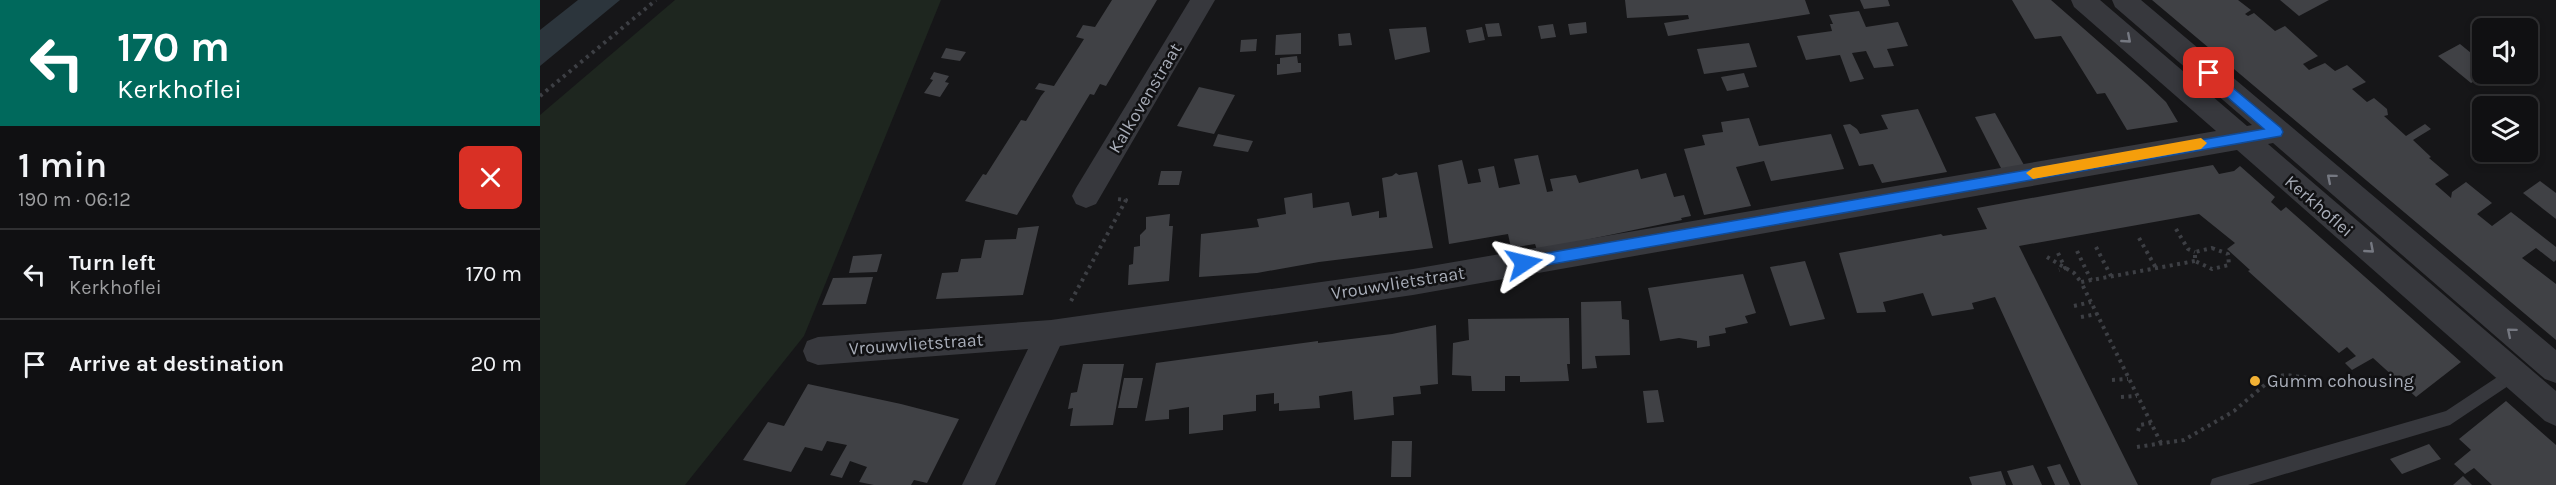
<!DOCTYPE html>
<html lang="en">
<head>
<meta charset="utf-8">
<style>
	body { margin:0; font-family:Karla,sans-serif; background:#1e1e20; color:#f1f3f6; height:100vh; display:flex; flex-direction:column; font-size:22px; white-space:nowrap }
	* { box-sizing:border-box; margin:0 }
	p { font-size:20px; color:#9c9d9f }
	.icon { flex:none; width:33px; height:33px; fill:none; stroke:currentColor; stroke-width:2; stroke-linecap:round; stroke-linejoin:round }
	.map { position:relative; flex:1; overflow:hidden }
	.sheet { display:flex; flex-direction:column; background:#101012; width:540px }
	.sheet>* { flex:none }
	.top-card { background:#00695c; color:#fff; overflow:hidden }
	.tools { position:absolute; left:1932px; top:18px; display:grid; gap:12px }
	.tools a { display:grid; place-items:center; width:66px; height:66px; border-radius:9px; background:#101012; box-shadow:0 3px 9px #0003,0 0 0 2px #303032; font-size:30px }
	.pin { position:absolute; display:grid; place-items:center; width:51px; height:51px; color:#fff; margin:-26px; border-radius:12px; box-shadow:0 3px 9px #0006 }
	.me { position:absolute; width:66px; margin:-33px; rotate:80deg; stroke-linejoin:round; filter:drop-shadow(0 0 4px #0008) }
	.turn { display:flex; align-items:center; gap:21px; height:126px; padding:0 18px; font-size:27px }
	.turn .icon { width:78px; height:78px; stroke-width:2.5 }
	.turn b { display:block; font-size:42px; line-height:51px }
	.round { display:grid; place-items:center; flex:none; width:63px; height:63px; border-radius:9px; background:#1e1e20 }
	.head { display:flex; align-items:center; justify-content:space-between; height:102px; padding:0 18px }
	h1 { font-size:36px; font-weight:600; line-height:45px }
	ul { padding:0; list-style:none }
	li { display:flex; align-items:center; gap:18px; height:90px; padding:0 18px; border-top:2px solid #303032 }
	li div { flex:1 }
	li b { display:block; font-size:22px }
	li em { font-style:normal }
	main { display:flex; flex:1; min-height:0 }
	.map>svg:first-child { display:block }
	.green { fill:#1e261f }
	.water { fill:#2c353c }
	.building { fill:#404145 }
	.lines { fill:none; stroke-linecap:round; stroke-linejoin:round }
	.path { stroke:#3d3f44; stroke-width:4; stroke-dasharray:3 4.5; stroke-linecap:butt }
	.service { fill:#37383d; fill-rule:evenodd }
	.minor { fill:#37383d; fill-rule:evenodd }
	.oneway { stroke:#757881 }
	.route { fill:#1a73e8; stroke:#114b97; stroke-width:1.5 }
	.slow { fill:#f59e0b }
	.poi-dot { fill:#f2b134; stroke:#111113; stroke-width:2 }
	.labels { text-anchor:middle; stroke-width:5; stroke-linejoin:round; paint-order:stroke }
	.street-label { font-size:18px; fill:#a8adb8; stroke:#111113 }
	.poi-label { font-size:18px; fill:#a8adb8; stroke:#111113; text-anchor:start }
</style>
</head>
<body>
<main>
<section class="sheet">
<div class="top-card">
<div class="turn"><svg class="icon" aria-label="left" viewBox="0 0 24 24"><path d="M17 20v-9H6M10 6l-5 5 5 5"/></svg><div><b>170 m</b>Kerkhoflei</div></div>
</div>
<div class="head"><div><h1>1 min</h1><p>190 m · 06:12</p></div><a class="round" style="background:#d93025;color:#fff"><svg class="icon" aria-label="close" viewBox="0 0 24 24"><path d="M6 6l12 12M18 6L6 18"/></svg></a></div>
<ul>
<li><svg class="icon" aria-label="left" viewBox="0 0 24 24"><path d="M17 20v-9H6M10 6l-5 5 5 5"/></svg><div><b>Turn left</b><p>Kerkhoflei</p></div><em>170 m</em></li>
<li><svg class="icon" aria-label="arrive" viewBox="0 0 24 24"><path d="M6 21V4h12l-3 4 3 4H6"/></svg><div><b>Arrive at destination</b></div><em>20 m</em></li>
</ul>
</section>
<div class="map">
<svg width="2016" height="485" viewBox="0 0 2016 485">
	<rect width="100%" height="100%" fill="#161618"/>
	<polygon class="green" points="135,0 401,0 264,336 145,485 0,485 0,115"/>
	<polygon class="water" points="38,0 80,0 0,66 0,30"/>
	<g class="building">
		<polygon points="572,0 617,0 566,86 560,84 554,95 550,94 477,215 425,201 443,174 446,175 481,120 486,121 501,96 505,91 495,89 499,83 514,86 544,39 536,37 543,25 555,27"/>
		<polygon points="1085,0 1265,0 1270,14 1128,36 1124,23 1149,19 1148,15 1087,18"/>
		<polygon points="1320,0 1348,0 1350,6 1324,9"/>
		<polygon points="1472,0 1511,0 1607,84 1626,102 1638,122 1587,130 1565,93 1557,94 1521,36 1495,39"/>
		<polygon points="1612,0 1698,0 1711,10 1705,14 1708,16 1714,13 1735,31 1745,26 1778,56 1763,64 1769,70 1785,63 1795,71 1807,65 1826,82 1812,89 1827,102 1834,98 1847,109 1848,115 1844,116 1866,136 1885,124 1891,129 1873,140 1891,157 1889,158 1909,175 1895,184 1911,198 1912,192 1926,182 1952,203 1937,214 1952,226 1971,212 2016,247 2016,260 2014,262 1996,248 1982,258 2016,284 2016,340"/>
		<polygon points="1740,0 1789,0 1759,16"/>
		<polygon points="1319,11 1326,27 1358,22 1368,46 1347,49 1354,66 1334,68 1326,51 1312,53 1324,79 1310,82 1300,55 1266,60 1257,36 1292,31 1290,24 1293,24 1289,15"/>
		<polygon points="1046,22 1047,33 1030,35 1028,24"/>
		<polygon points="959,23 962,36 948,37 945,24"/>
		<polygon points="1013,24 1016,37 1001,39 998,26"/>
		<polygon points="886,27 890,52 855,60 849,29"/>
		<polygon points="942,27 945,40 929,43 926,30"/>
		<polygon points="761,33 761,54 735,55 736,35"/>
		<polygon points="810,33 812,45 799,46 798,34"/>
		<polygon points="717,39 716,51 700,52 701,40"/>
		<polygon points="1209,43 1217,67 1164,74 1157,49"/>
		<polygon points="1920,44 1942,62 1942,74 1948,74 1931,83 1898,56"/>
		<polygon points="406,48 426,52 420,61 401,58"/>
		<polygon points="757,56 758,63 761,63 761,72 737,75 737,64 740,64 740,58"/>
		<polygon points="394,72 409,76 405,82 409,83 400,97 384,93 393,80 390,79"/>
		<polygon points="1204,73 1209,87 1187,91 1181,77"/>
		<polygon points="659,87 695,95 674,134 637,126"/>
		<polygon points="1378,109 1407,172 1342,183 1333,164 1319,166 1303,125 1310,124 1317,129 1320,134 1348,129 1341,115"/>
		<polygon points="1455,113 1484,165 1462,170 1435,117"/>
		<polygon points="1209,118 1219,146 1291,134 1304,169 1231,181 1224,161 1196,167 1211,206 1164,215 1144,149 1165,145 1162,135 1183,132 1181,122"/>
		<polygon points="678,134 713,141 708,152 673,146"/>
		<polygon points="998,155 1007,192 1013,191 1010,179 1036,175 1039,183 1098,169 1101,179 1126,173 1134,197 1144,195 1151,216 1141,218 1142,220 997,250 995,244 971,248 968,234 909,244 898,165 922,160 928,184 941,182 938,169 954,166 959,188 980,184 974,159"/>
		<polygon points="1673,165 1679,174 1694,171 1700,166 1735,197 1731,202 1741,211 1746,207 1921,362 1876,397 1833,358 1812,370 1805,363 1816,356 1807,347 1799,353 1708,271 1710,270 1687,249 1695,243 1659,214 1479,246 1598,485 1541,485 1455,297 1432,303 1434,309 1392,316 1383,293 1343,302 1346,312 1317,313 1299,253 1401,234 1403,236 1447,229 1437,208"/>
		<polygon points="621,171 642,171 639,185 618,185"/>
		<polygon points="877,172 893,248 779,262 717,273 659,277 661,234 719,227 717,219 746,214 744,198 772,193 773,208 809,202 812,216 839,211 839,218 847,217 842,178 852,176 856,173 859,175"/>
		<polygon points="2000,181 2016,193 2016,219 1983,193"/>
		<polygon points="630,214 629,226 633,226 629,281 588,285 589,265 593,264 594,247 600,246 600,235 606,229 606,217"/>
		<polygon points="499,226 483,295 396,299 402,273 418,272 421,259 441,258 445,240 476,239 478,228"/>
		<polygon points="342,254 337,272 309,273 313,256"/>
		<polygon points="1265,261 1285,319 1250,326 1230,267"/>
		<polygon points="1203,274 1216,313 1205,316 1208,323 1185,328 1186,333 1169,336 1170,346 1157,348 1157,341 1139,338 1120,341 1108,288"/>
		<polygon points="333,277 326,304 282,305 293,278"/>
		<polygon points="1081,301 1082,319 1089,320 1090,355 1055,356 1057,368 1042,369 1041,302"/>
		<polygon points="1029,318 1030,364 1027,364 1029,381 980,382 980,376 965,376 965,391 932,391 931,376 912,375 913,343 929,340 928,319"/>
		<polygon points="896,325 898,384 880,386 881,394 853,397 854,415 814,420 812,391 779,396 780,408 739,411 739,403 734,404 734,393 716,395 716,411 683,415 683,430 649,434 649,407 629,410 629,419 605,421 616,363 778,341 778,343 852,334"/>
		<polygon points="543,364 584,364 573,425 530,426 533,408 528,409 531,393 537,392"/>
		<polygon points="584,378 603,378 597,408 578,408"/>
		<polygon points="268,384 361,404 419,419 387,483 374,480 371,485 334,485 319,482 327,467 310,461 302,478 290,475 307,445 287,441 282,451 265,447 251,472 203,460 228,422 244,426"/>
		<polygon points="1118,390 1124,422 1107,423 1103,391"/>
		<polygon points="1966,401 2016,445 2016,485 1952,485 1934,468 1925,474 1914,464 1931,450 1919,439"/>
		<polygon points="852,441 872,441 871,477 851,477"/>
		<polygon points="1889,444 1901,459 1862,474 1850,459"/>
		<polygon points="1520,464 1530,485 1515,485 1507,467"/>
		<polygon points="1493,465 1502,485 1473,485 1467,471"/>
		<polygon points="1461,471 1466,485 1432,485 1429,477"/>
		<polygon points="1923,476 1932,485 1913,485"/>
	</g>
	<g class="lines">
		<g class="path">
			<polyline points="0,96 116,0"/>
			<polyline points="1636,229 1648,249 1655,252"/>
			<polyline points="1599,238 1616,268"/>
			<polyline points="1556,247 1571,276"/>
			<polygon points="1672,248 1688,254 1689,265 1672,269 1655,261 1655,252"/>
			<polyline points="1537,251 1551,280"/>
			<polyline points="1518,253 1525,268 1519,270"/>
			<polyline points="1507,257 1534,273 1541,282"/>
			<polyline points="531,301 586,200 577,199"/>
			<polyline points="1534,306 1551,302"/>
			<polyline points="1541,317 1557,314"/>
			<polyline points="1572,380 1588,379"/>
			<polyline points="1581,397 1597,396"/>
			<polyline points="1598,431 1600,425 1611,423"/>
			<polyline points="1621,443 1541,282 1655,261"/>
			<polyline points="1597,447 1644,440 1694,411 1734,377 1746,375 1778,379"/>
		</g>
		<polygon class="service" points="1974,366 1980,368 1982,373 1980,378 1910,425 1708,485 1670,485 1672,479 1678,477 1906,411"/>
		<g class="minor">
			<polygon points="650,0 675,0 556,204 546,208 536,204 532,196 536,188"/>
			<polygon points="1531,0 1560,0 1707,126 1712,125 1575,7 1572,0 1601,0 2016,350 2016,383 2005,379 1733,143 1728,144 2016,391 2016,426 2005,421 1697,150 873,295 520,346 455,485 422,485 488,349 278,365 267,361 263,351 267,341 278,337 511,320 873,269 1676,131 1534,7"/>
		</g>
	</g>
	<defs><path id="oneway-chevron" d="M-2-3.5L2.5 0L-2 3.5" fill="none" stroke-width="1.6" stroke-linecap="round" stroke-linejoin="round" transform="scale(1.5)"/></defs>
	<g class="oneway">
		<use href="#oneway-chevron" transform="translate(1587 39) rotate(41)"/>
		<use href="#oneway-chevron" transform="translate(1791 178) rotate(-140)"/>
		<use href="#oneway-chevron" transform="translate(1830 249) rotate(41)"/>
		<use href="#oneway-chevron" transform="translate(1971 332) rotate(-140)"/>
	</g>
	<polygon class="route" points="1669,68 1741,128 1743,132 1741,136 984,269 979,267 977,263 979,259 984,257 1724,129 1664,77 1662,73 1664,70"/>
	<polygon class="slow" points="1661,138 1667,143 1661,149 1493,179 1486,173 1493,168"/>
	<circle class="poi-dot" cx="1715" cy="381" r="6"/>
	<g class="labels">
		<g class="street-label">
			<text transform="translate(605 98) rotate(-59)" y="6">Kalkovenstraat</text>
			<text transform="translate(1779 206) rotate(41)" y="6">Kerkhoflei</text>
			<text transform="translate(858 283) rotate(-9)" y="6">Vrouwvlietstraat</text>
			<text transform="translate(376 344) rotate(-4)" y="6">Vrouwvlietstraat</text>
		</g>
		<g class="poi-label">
			<text x="1727" y="387">Gumm cohousing</text>
		</g>
	</g>
</svg>
<div class="tools">
<a><svg class="icon" aria-label="sound" viewBox="0 0 24 24"><path d="M4 9h4l5-4v14l-5-4H4zM17 9q2 3 0 6"/></svg></a>
<a><svg class="icon" aria-label="layers" viewBox="0 0 24 24"><path d="M12 4l9 5-9 5-9-5zM3 14l9 5 9-5"/></svg></a>
</div>
<div class="pin" style="left:1669px;top:73px;background:#d93025"><svg class="icon" aria-label="arrive" viewBox="0 0 24 24"><path d="M6 21V4h12l-3 4 3 4H6"/></svg></div>
<svg class="me" style="left:984px;top:263px" viewBox="-20 -20 40 40"><path d="M0-17L14 15 0 8-14 15z" fill="#1a73e8" stroke="#fff" stroke-width="4"/></svg>
</div>
</main>
</body>
</html>
